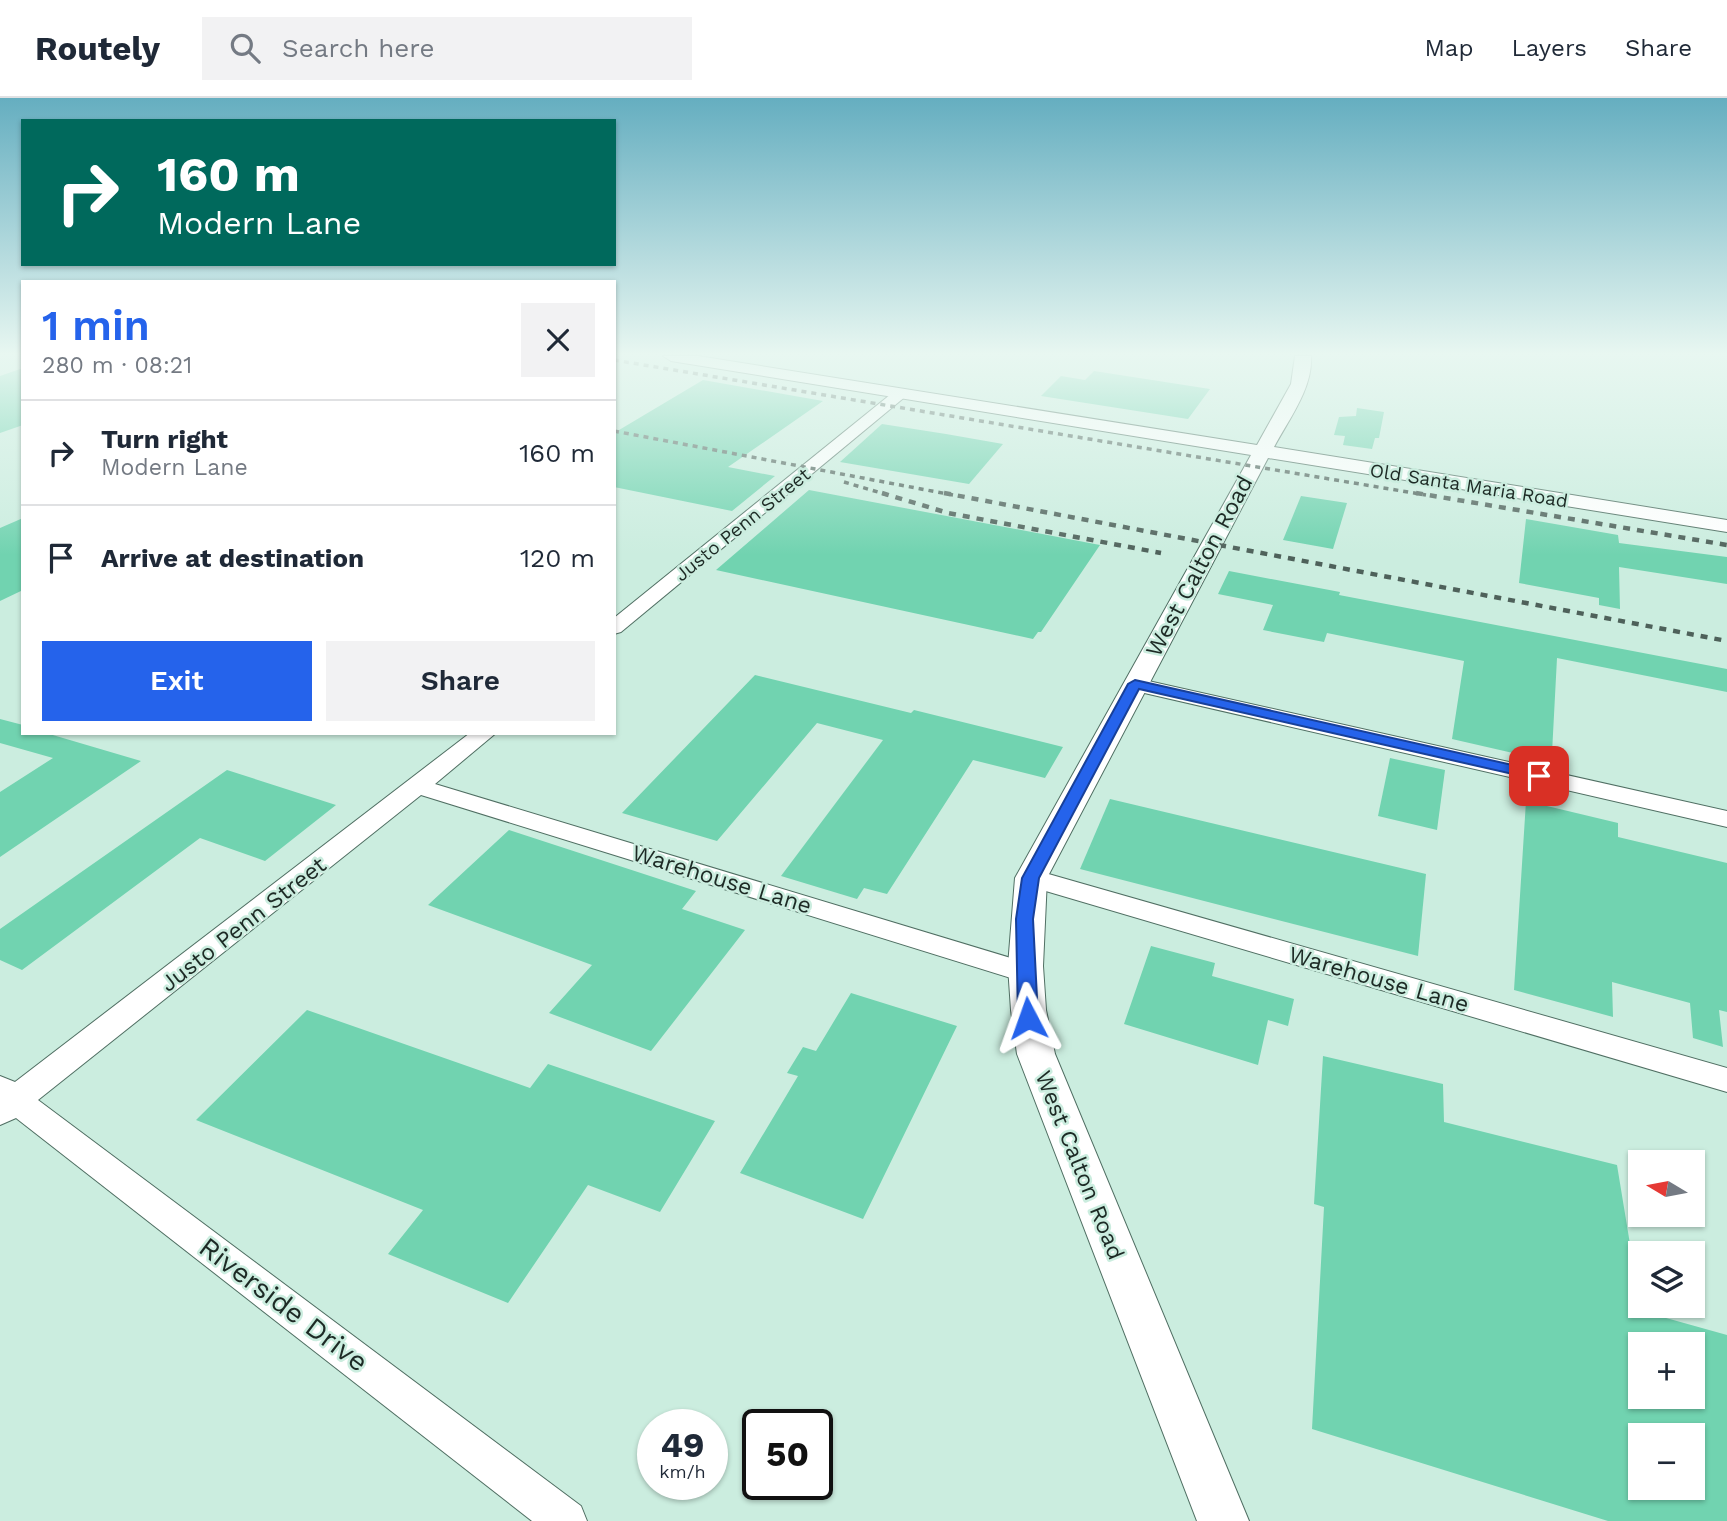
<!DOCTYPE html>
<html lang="en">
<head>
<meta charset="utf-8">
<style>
	body { margin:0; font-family:"Work Sans",sans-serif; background:#f2f2f3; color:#1f2937; height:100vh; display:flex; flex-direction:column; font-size:26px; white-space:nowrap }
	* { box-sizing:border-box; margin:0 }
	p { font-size:23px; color:#747a83 }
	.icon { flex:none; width:38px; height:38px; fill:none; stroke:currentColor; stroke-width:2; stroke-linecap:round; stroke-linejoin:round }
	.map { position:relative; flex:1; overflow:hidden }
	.details { position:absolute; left:21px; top:182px; width:595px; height:455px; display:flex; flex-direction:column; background:#fff; border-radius:0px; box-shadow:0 2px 5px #0004 }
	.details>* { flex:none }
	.top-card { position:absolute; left:21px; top:21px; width:595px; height:147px; border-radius:0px; box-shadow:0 2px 5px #0004; background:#00695c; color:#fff; overflow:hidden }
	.needle { width:46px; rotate:280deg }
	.buttons { position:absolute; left:1628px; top:1052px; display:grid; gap:14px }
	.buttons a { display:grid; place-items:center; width:77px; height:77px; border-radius:0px; background:#fff; box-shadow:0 2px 5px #0004; font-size:35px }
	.speed { position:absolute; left:637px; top:1311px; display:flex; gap:14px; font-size:35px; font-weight:700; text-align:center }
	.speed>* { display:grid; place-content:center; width:91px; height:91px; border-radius:50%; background:#fff; box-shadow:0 2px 5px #0004; line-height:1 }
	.speed small { font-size:18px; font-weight:400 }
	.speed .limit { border:4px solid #111; border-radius:10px; background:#fff; color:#111 }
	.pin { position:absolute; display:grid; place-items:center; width:60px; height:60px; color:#fff; margin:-30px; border-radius:14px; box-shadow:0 4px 10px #0006 }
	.me { position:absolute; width:77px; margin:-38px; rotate:356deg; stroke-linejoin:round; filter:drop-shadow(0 0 5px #0008) }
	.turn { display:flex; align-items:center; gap:24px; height:147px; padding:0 21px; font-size:32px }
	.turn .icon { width:91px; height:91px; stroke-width:2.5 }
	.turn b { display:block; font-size:49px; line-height:60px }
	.round { display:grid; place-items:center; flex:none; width:74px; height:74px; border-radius:0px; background:#f2f2f3 }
	.head { display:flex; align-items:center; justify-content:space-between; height:119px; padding:0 21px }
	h1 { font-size:42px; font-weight:600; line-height:52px; color:#2563eb }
	.cta { display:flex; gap:14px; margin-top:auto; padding:14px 21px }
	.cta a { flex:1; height:80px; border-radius:0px; background:#2563eb; color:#fff; font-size:28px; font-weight:600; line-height:80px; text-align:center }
	.cta a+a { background:#f2f2f3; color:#1f2937 }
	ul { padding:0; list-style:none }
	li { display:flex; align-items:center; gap:21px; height:105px; padding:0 21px; border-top:2px solid #e0e1e3 }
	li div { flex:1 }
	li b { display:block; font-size:26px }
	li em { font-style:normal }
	header { display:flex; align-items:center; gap:42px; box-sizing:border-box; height:98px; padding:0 35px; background:#fff; border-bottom:2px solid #e0e1e3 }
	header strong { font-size:33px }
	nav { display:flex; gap:38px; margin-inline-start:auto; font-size:24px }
	.search { width:490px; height:63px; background:#f2f2f3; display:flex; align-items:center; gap:18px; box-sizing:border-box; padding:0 24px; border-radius:0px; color:#747a83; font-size:26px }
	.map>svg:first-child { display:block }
	.building { fill:#71d3b0; fill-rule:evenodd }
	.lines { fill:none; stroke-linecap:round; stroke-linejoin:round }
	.minor-casing { stroke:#506f63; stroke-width:2 }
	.major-casing { stroke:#506f63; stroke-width:2 }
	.minor { fill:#fff; fill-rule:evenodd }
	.major { fill:#fff; fill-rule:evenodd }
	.rail-far1 { stroke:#4e615a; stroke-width:3.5; stroke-dasharray:5 5; stroke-linecap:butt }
	.rail { stroke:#4e615a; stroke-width:4.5; stroke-dasharray:7 7; stroke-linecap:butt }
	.route { fill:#2563eb; stroke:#184099; stroke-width:2 }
	.labels { text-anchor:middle; stroke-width:5; stroke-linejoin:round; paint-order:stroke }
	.far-street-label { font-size:19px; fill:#1d2a25; stroke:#cbeddf }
	.street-label { font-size:23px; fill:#1d2a25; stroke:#cbeddf }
	.near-street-label { font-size:28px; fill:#1d2a25; stroke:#cbeddf }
</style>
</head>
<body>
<header>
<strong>Routely</strong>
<div class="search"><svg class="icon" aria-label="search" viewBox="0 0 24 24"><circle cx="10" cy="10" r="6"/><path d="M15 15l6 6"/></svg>Search here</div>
<nav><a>Map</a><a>Layers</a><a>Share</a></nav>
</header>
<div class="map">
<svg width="1727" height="1423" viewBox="0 0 1727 1423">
	<rect width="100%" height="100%" fill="#cbeddf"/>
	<g class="building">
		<polygon points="23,270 23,327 0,335 0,278"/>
		<polygon points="1094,273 1210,291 1188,321 1041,298 1061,278 1085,282"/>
		<polygon points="703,282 823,303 728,369 775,378 732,413 614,389 614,335"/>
		<polygon points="1357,310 1384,314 1379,340 1375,340 1372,351 1343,347 1345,338 1334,337 1339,319 1356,318"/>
		<polygon points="882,326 946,336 1003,346 969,386 840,364"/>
		<polygon points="809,392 1100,447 1041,534 1038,534 1033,541 716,472"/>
		<polygon points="1301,398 1347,405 1333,451 1283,442"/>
		<polygon points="23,420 23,492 0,503 0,430"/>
		<polygon points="1526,421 1618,437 1619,445 1727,459 1727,486 1619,469 1620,511 1599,507 1599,500 1519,485"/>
		<polygon points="1229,473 1340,494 1339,497 1727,571 1727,594 1557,560 1552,655 1526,650 1526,658 1452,641 1464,563 1327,535 1324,544 1263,532 1273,507 1218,496"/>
		<polygon points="755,577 911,615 914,612 1063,649 1045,680 973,662 887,796 864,790 857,801 781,778 883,642 817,625 717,743 622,715"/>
		<polygon points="0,621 23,627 23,635 46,635 141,663 0,759 0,694 53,660 0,645"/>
		<polygon points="1390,660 1445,672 1437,732 1378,718"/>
		<polygon points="227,672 336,707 265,763 200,740 22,872 0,862 0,831"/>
		<polygon points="1110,701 1426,776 1418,858 1080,771"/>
		<polygon points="1526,703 1618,725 1618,739 1727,765 1727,914 1719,912 1723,949 1693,940 1690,905 1612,884 1613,919 1514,892"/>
		<polygon points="509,732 696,793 682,811 745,832 651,953 549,915 592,867 428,807"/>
		<polygon points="1151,848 1215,865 1212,878 1294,901 1288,928 1268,922 1258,967 1124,926"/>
		<polygon points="851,895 957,928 863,1121 740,1075 798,978 787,975 803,949 816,953"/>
		<polygon points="307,912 530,990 548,966 715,1023 660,1114 588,1087 508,1205 388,1156 423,1112 196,1022"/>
		<path d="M1323,958L1443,986L1444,1024L1617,1067L1641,1213L1727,1237V1423H1608L1312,1331L1324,1109L1314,1106ZM1640,1246H1692V1298H1640ZM1640,1337H1692V1390H1640Z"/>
	</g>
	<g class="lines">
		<defs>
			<g id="minor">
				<polygon points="901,291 908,295 906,298 621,534 614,536 614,520 896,292"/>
				<polygon points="1135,580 1727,713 1727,729 1127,591 1124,586 1127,581"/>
				<polygon points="470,635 496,635 435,686 1034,867 1038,874 1034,881 1024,884 421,697 38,1002 581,1408 587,1423 532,1423 16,1020 0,1027 0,978 15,984"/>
				<polygon points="1031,771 1727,970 1727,994 1022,786 1018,780 1022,774"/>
			</g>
			<path id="major" d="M663,258H698L1257,347L1291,286L1295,258H1311C1313,290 1289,321 1274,349L1727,422V434L1268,360L1047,780L1043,868L1046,912L1055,956L1249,1423H1197L1017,956L1011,912L1008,868L1015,780L1251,357L671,263Z"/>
		</defs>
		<use href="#minor" class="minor-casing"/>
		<use href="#major" class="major-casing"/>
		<use href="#minor" class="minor"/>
		<use href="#major" class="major"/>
		<g class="rail-far1">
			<polyline points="614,262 1426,397"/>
			<polyline points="614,333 953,397"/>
			<polyline points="844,384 888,397"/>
		</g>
		<g class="rail">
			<polyline points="882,395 948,415 1161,455"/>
			<polyline points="944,395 1727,543"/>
			<polyline points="1416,395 1727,447"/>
		</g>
	</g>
	<linearGradient id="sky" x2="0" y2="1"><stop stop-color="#65aec0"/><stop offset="0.56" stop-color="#e8f7f1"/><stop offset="1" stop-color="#e8f7f1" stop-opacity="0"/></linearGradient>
	<rect width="1727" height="457" fill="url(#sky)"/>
	<polygon class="route" points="1135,582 1539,673 1546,678 1539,682 1139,591 1039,780 1033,821 1038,920 1035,925 1028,927 1021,925 1018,920 1016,821 1022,780 1128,586"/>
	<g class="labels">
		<g class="far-street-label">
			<text transform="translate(1469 387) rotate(9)" y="7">Old Santa Maria Road</text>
			<text transform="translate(742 426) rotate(-39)" y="7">Justo Penn Street</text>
		</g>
		<g class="street-label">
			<text transform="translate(1199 468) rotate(-62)" y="8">West Calton Road</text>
			<text transform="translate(722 781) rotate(17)" y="8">Warehouse Lane</text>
			<text transform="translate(243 826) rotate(-38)" y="8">Justo Penn Street</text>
			<text transform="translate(1379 881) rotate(16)" y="8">Warehouse Lane</text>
			<text transform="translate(1080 1067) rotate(68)" y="8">West Calton Road</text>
		</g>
		<g class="near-street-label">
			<text transform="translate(284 1206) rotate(37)" y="10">Riverside Drive</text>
		</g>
	</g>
</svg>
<div class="buttons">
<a><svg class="needle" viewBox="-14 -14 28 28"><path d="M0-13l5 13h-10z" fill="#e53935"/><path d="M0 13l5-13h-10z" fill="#747a83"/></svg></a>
<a><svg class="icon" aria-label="layers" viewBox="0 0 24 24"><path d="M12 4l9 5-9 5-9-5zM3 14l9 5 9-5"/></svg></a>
<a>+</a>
<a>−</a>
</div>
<div class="speed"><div>49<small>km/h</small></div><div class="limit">50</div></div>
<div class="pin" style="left:1539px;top:678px;background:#d93025"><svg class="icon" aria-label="arrive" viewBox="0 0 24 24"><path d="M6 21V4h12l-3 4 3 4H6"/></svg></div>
<svg class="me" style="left:1028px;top:920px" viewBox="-20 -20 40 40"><path d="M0-17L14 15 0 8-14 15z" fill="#2563eb" stroke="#fff" stroke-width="4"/></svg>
<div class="top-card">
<div class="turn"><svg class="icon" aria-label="right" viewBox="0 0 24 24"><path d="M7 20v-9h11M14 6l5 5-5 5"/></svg><div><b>160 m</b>Modern Lane</div></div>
</div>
<section class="details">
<div class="head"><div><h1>1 min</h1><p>280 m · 08:21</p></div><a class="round"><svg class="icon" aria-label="close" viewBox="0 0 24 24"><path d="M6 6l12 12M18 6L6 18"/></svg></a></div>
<ul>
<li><svg class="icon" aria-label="right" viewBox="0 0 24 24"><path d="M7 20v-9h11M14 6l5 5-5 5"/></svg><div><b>Turn right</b><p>Modern Lane</p></div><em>160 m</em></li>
<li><svg class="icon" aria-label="arrive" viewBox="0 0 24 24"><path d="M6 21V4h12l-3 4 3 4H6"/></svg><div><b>Arrive at destination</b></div><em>120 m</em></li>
</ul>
<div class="cta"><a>Exit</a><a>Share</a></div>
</section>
</div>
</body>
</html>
